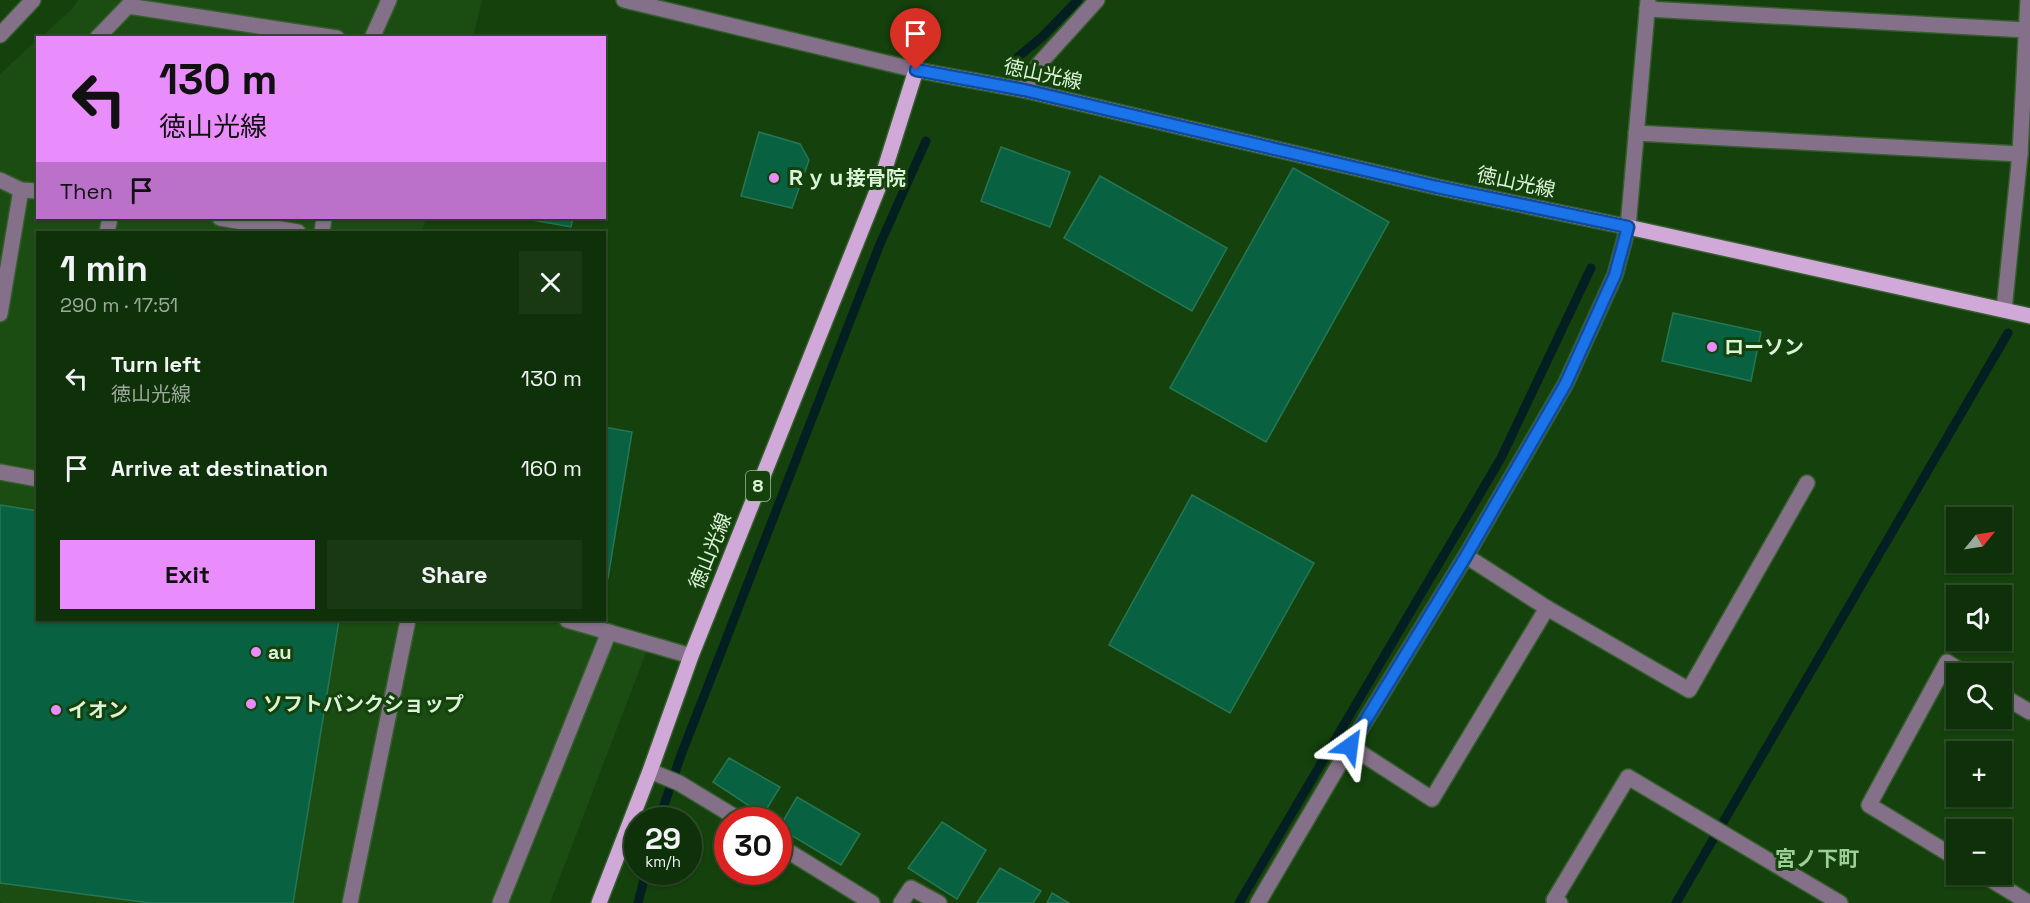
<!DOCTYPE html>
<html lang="en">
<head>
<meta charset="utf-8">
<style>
	body { margin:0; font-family:"Space Grotesk","Noto Sans JP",sans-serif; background:#183912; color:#f1f3f6; height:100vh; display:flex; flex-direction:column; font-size:22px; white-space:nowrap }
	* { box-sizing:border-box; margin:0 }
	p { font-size:20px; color:#9ba99c }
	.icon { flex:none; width:33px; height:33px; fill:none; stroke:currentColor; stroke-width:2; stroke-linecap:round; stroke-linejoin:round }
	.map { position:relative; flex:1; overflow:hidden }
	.drawer { position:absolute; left:36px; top:231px; width:570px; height:390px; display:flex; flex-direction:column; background:#0f3109; border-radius:0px; box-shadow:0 2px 4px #0004,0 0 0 2px #2f4c2a }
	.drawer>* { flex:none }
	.hud { position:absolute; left:36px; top:36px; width:570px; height:183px; border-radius:0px; box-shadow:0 2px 4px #0004,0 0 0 2px #2f4c2a; background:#ea8dfc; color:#111; overflow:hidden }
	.needle { width:39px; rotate:60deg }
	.controls { position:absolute; left:1946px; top:507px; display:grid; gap:12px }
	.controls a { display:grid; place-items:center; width:66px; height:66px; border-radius:0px; background:#0f3109; box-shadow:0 2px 4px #0004,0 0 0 2px #2f4c2a; font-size:30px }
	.speed { position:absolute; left:624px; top:807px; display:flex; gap:12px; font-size:30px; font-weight:700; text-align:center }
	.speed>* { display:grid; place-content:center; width:78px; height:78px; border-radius:50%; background:#0f3109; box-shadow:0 2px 4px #0004,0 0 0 2px #2f4c2a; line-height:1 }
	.speed small { font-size:15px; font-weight:400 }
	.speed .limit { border:9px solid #d22; background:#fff; color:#111 }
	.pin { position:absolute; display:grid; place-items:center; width:51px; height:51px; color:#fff; margin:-62px -26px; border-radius:50% 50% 50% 0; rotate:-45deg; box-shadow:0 0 6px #0007 }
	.pin .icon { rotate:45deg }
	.me { position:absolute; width:66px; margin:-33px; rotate:31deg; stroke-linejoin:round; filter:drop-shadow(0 0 4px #0008) }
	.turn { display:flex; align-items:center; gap:21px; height:126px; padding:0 24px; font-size:27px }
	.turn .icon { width:78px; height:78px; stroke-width:2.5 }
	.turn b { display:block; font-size:42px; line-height:51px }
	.then { display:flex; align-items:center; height:57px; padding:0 24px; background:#0003; gap:12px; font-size:22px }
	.round { display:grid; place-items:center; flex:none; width:63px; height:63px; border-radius:0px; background:#183912 }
	.overview { display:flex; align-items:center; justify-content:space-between; height:102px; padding:0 24px }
	h1 { font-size:36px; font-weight:800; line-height:45px }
	.action { display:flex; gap:12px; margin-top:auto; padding:12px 24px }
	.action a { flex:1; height:69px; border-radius:0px; background:#ea8dfc; color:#111; font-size:24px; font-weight:800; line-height:69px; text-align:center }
	.action a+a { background:#183912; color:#f1f3f6 }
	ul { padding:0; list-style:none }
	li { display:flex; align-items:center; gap:18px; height:90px; padding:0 24px }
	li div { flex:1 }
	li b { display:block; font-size:22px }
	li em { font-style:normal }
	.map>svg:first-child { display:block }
	.built { fill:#1b4d13 }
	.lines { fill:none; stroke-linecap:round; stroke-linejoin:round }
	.stream { stroke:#031f21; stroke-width:9 }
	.building { fill:#086140; stroke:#277653; stroke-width:1.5 }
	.minor-casing { stroke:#345e2c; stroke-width:18 }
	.major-casing { stroke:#345e2c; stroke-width:18 }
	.minor { stroke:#847088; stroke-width:15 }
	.major { stroke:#d1a9d9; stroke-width:15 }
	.route-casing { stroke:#114b97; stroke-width:15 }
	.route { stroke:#1a73e8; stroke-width:10 }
	.poi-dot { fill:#ea8dfc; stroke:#14410c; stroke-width:2 }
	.labels { text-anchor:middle; stroke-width:6; stroke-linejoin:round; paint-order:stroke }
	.shield { fill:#14410c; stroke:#9fbe9a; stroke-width:1.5 }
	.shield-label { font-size:18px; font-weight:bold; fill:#dbf4d7 }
	.street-label { font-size:20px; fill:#dbf4d7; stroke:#14410c }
	.poi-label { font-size:20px; font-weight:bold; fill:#dbf4d7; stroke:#14410c; text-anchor:start }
	.neighbourhood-label { font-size:21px; font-weight:bold; fill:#9ecf96; stroke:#14410c }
</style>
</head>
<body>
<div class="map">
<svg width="2030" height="903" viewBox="0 0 2030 903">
	<rect width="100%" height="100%" fill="#14410c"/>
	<g class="built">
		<polygon points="78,0 482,0 473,37 40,38 73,8"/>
		<polygon points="37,40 38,218 426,218 422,232 38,232 38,620 567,620 649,645 550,903 2,903 0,902 0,74"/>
	</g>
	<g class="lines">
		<g class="stream">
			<polyline points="1013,61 1042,37 1078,0"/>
			<polyline points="659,820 681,755 880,244 926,141"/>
			<polyline points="638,903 646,872"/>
			<polyline points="1239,903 1501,458 1591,268"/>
			<polyline points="1676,903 2008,333"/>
		</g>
	</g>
	<g class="building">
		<polygon points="759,132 800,144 809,160 792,208 741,196"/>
		<polygon points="1001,147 1070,172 1050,227 981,201"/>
		<polygon points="1293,168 1389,222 1266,442 1170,388"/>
		<polygon points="1100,176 1227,248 1192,311 1064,238"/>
		<polygon points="521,218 573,218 571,227"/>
		<polygon points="1673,313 1761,332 1751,381 1662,361"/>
		<polygon points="604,427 632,432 608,578 604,577"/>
		<polygon points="1192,495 1314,563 1230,713 1109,645"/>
		<polygon points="0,505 38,511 38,620 339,620 293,903 150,903 0,883"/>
		<polygon points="729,758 780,787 763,815 713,782"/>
		<polygon points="797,797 860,834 841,865 779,828"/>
		<polygon points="942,822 986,850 957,899 908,868"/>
		<polygon points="1000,868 1041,891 1033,903 977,903"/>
		<polygon points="1052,893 1069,903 1047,903"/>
	</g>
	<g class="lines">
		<defs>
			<g id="minor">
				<polyline points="624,0 916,70"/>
				<polyline points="1647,9 2026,30"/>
				<polyline points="0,35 33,0"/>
				<polyline points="97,38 128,6 337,38"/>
				<polyline points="372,38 389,0"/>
				<polyline points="1024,90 1039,64 1097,0"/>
				<polyline points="1636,133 2020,154"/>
				<polyline points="0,180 21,190 38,191"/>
				<polyline points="220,218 298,232"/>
				<polyline points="107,232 110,218"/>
				<polyline points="322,232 324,218"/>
				<polyline points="2004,310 2020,154 2028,0"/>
				<polyline points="0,314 21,190"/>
				<polyline points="0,472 38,479"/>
				<polyline points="1466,556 1547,608 1689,690 1807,483"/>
				<polyline points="1547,608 1432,799 1350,746 1466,556 1566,383 1615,275 1628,227 1648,0"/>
				<polyline points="567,620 691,656"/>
				<polyline points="2001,695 2030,712"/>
				<polyline points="650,771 679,783 740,820"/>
				<polyline points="778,845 872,903"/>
				<polyline points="1956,858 1869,805 1947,662 1966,674"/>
				<polyline points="1982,874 2029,903"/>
				<polyline points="350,903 408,620"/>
				<polyline points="500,903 609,632"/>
				<polyline points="901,903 911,888 939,903"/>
				<polyline points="1258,903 1350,746"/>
				<polyline points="1560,903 1554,900 1628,777 1840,903"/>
			</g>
			<polyline id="major" points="599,903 650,771 691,656 881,181 916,70 1024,90 1437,187 1628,227 2030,316"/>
		</defs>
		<use href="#minor" class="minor-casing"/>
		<use href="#major" class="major-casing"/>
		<use href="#minor" class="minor"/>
		<use href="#major" class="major"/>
	</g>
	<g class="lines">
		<defs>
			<polyline id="route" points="916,70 1024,90 1437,187 1628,227 1615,275 1566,383 1466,556 1350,746"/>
		</defs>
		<use href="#route" class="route-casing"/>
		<use href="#route" class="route"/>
	</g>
	<g class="poi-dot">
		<circle cx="774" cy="178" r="6"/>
		<circle cx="1712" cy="347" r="6"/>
		<circle cx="256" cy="652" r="6"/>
		<circle cx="251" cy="704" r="6"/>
		<circle cx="56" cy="710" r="6"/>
	</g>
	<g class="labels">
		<rect class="shield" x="746" y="471" width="24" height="30" rx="4.5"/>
		<g class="shield-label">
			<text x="758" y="492">8</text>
		</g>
		<g class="street-label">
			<text transform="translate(1043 74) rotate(12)" y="7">徳山光線</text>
			<text transform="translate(1516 182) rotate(12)" y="7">徳山光線</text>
			<text transform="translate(710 551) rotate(-68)" y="7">徳山光線</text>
		</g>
		<g class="poi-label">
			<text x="786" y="185">Ｒｙｕ接骨院</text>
			<text x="1724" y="354">ローソン</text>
			<text x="268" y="659">au</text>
			<text x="263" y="711">ソフトバンクショップ</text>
			<text x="68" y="717">イオン</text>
		</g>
		<g class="neighbourhood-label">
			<text x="1817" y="866">宮ノ下町</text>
		</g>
	</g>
</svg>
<div class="controls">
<a><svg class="needle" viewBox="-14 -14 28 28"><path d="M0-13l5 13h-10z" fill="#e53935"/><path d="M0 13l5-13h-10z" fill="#9ba99c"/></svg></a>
<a><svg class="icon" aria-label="sound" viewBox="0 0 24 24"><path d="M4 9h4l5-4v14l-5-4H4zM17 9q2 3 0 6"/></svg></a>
<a><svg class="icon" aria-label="search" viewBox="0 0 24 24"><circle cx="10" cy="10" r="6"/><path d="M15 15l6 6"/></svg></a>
<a>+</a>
<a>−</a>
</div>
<div class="speed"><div>29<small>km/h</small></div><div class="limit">30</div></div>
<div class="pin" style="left:916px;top:70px;background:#d93025"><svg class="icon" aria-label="arrive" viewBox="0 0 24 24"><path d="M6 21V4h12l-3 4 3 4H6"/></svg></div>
<svg class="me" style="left:1350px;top:746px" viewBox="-20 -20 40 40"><path d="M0-17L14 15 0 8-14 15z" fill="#1a73e8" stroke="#fff" stroke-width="4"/></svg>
<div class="hud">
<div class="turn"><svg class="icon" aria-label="left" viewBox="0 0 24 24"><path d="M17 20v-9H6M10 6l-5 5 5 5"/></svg><div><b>130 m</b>徳山光線</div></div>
<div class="then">Then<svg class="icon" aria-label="arrive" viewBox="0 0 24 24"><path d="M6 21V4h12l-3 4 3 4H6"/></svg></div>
</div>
<section class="drawer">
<div class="overview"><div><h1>1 min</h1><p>290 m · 17:51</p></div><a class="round"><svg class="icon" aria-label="close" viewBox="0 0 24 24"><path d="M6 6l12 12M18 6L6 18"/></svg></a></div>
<ul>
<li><svg class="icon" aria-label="left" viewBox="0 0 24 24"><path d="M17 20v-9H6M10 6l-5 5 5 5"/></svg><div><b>Turn left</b><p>徳山光線</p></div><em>130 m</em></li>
<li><svg class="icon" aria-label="arrive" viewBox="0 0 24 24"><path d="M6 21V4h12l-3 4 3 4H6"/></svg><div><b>Arrive at destination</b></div><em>160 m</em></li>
</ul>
<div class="action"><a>Exit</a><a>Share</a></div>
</section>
</div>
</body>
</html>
